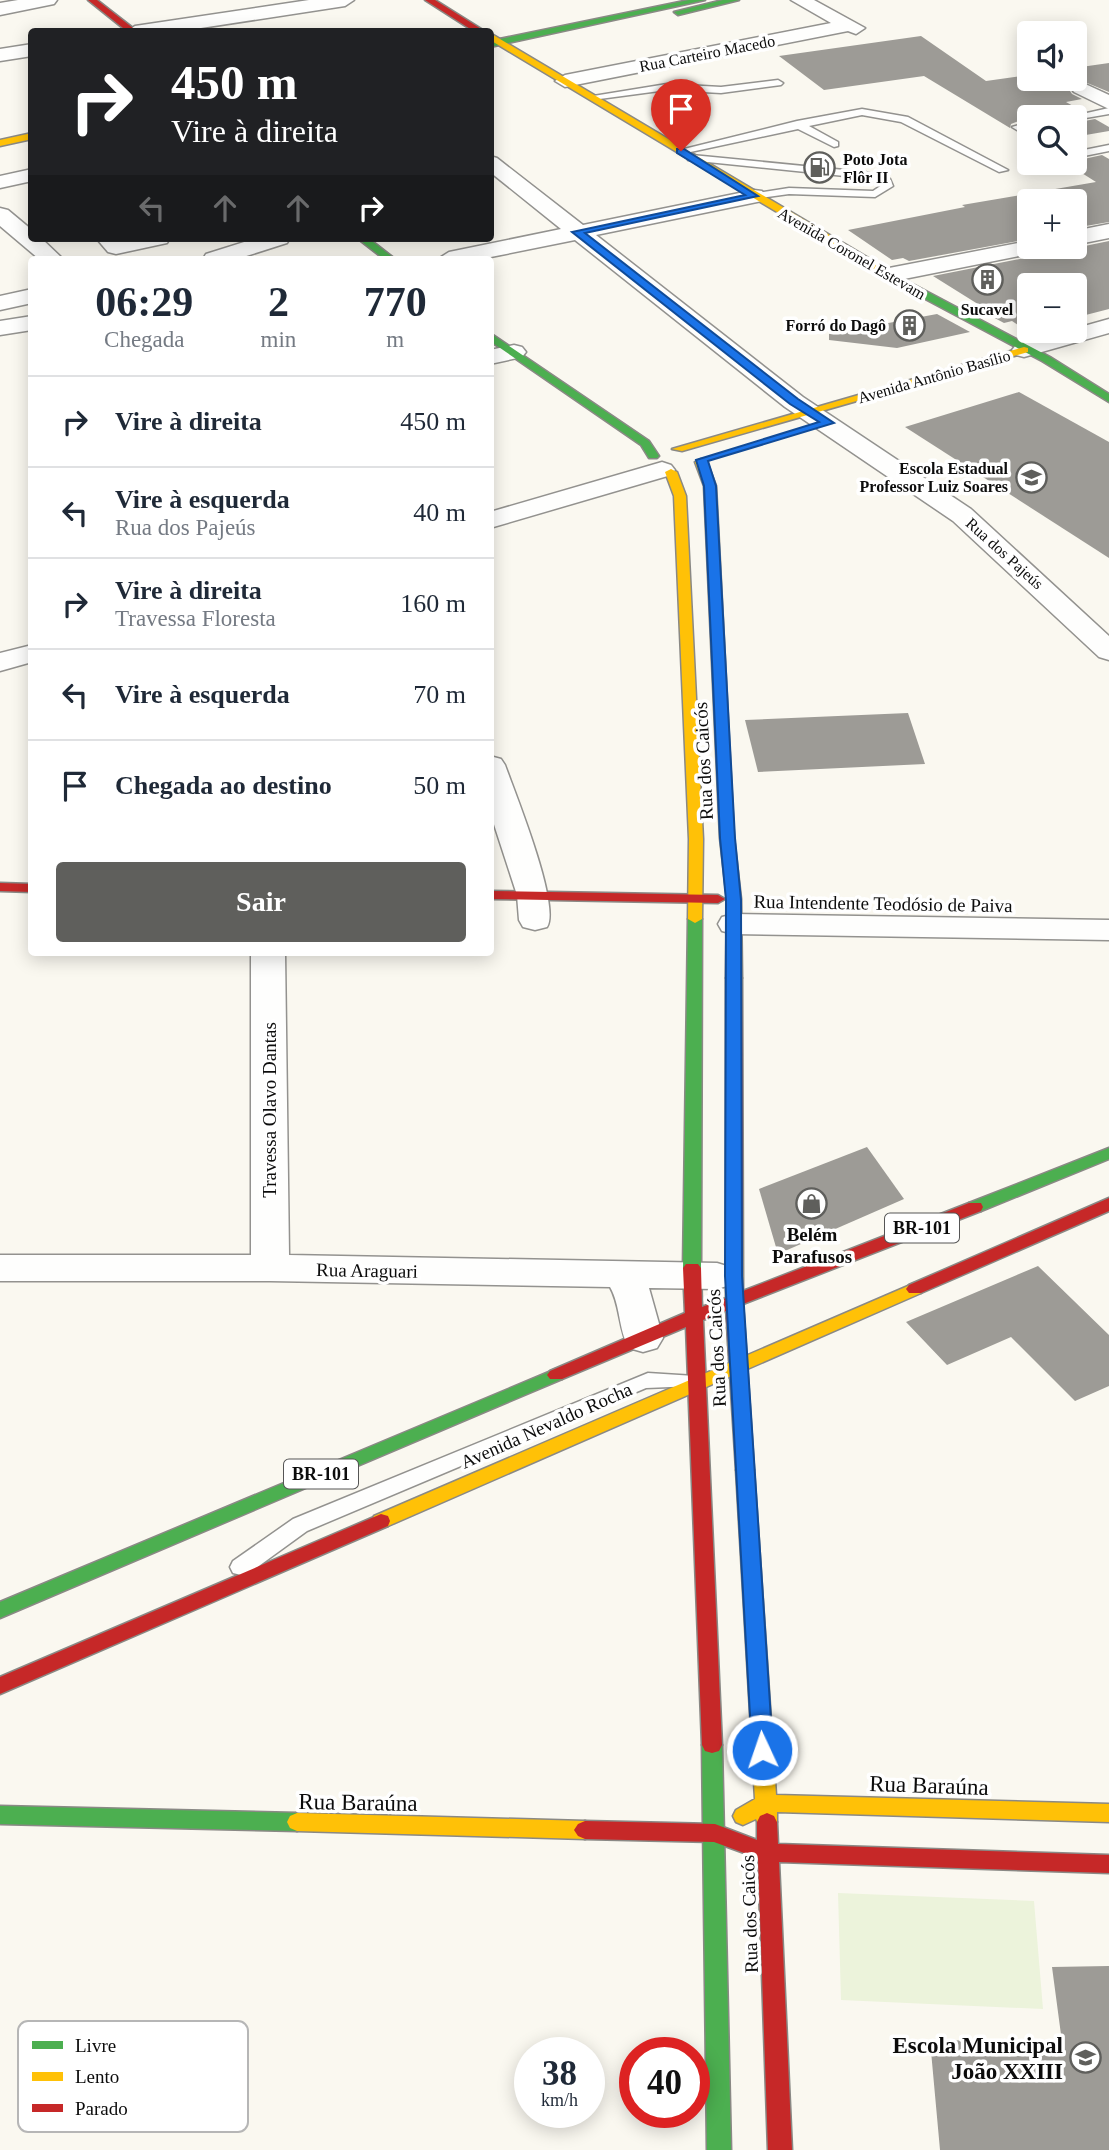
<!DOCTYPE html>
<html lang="pt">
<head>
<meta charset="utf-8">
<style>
	body { margin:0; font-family:Georgia,serif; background:#f6f6f7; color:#1f2937; height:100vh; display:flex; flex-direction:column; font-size:26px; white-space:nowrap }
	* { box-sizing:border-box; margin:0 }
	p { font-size:23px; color:#747a83 }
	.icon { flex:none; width:38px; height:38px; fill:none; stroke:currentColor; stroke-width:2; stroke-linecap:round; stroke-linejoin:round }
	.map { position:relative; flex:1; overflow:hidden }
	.panel { position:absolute; left:28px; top:256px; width:466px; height:700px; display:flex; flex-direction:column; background:#fff; border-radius:7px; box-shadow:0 4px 18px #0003 }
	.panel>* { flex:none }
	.banner { position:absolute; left:28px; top:28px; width:466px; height:214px; border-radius:7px; box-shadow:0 4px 18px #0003; background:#202124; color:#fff; overflow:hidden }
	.tools { position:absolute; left:1017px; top:21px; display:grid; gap:14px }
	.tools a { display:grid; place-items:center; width:70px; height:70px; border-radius:7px; background:#fff; box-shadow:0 4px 18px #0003; font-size:35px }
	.speed { position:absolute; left:514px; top:2037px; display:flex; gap:14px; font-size:35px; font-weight:700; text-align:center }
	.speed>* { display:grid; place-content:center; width:91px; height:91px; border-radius:50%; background:#fff; box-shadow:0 4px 18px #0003; line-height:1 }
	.speed small { font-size:18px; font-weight:400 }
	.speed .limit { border:10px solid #d22; background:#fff; color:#111 }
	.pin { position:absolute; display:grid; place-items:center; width:60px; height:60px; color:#fff; margin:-72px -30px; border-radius:50% 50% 50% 0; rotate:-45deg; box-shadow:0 0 7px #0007 }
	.pin .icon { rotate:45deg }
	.me { position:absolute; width:77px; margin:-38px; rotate:357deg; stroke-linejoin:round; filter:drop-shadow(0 0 5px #0008) }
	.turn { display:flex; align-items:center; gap:24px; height:147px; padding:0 28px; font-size:32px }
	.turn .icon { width:91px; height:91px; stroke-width:2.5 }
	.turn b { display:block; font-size:49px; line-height:60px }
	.lanes { display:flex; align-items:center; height:66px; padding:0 28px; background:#0003; justify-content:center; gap:35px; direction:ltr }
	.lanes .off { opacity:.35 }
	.eta { display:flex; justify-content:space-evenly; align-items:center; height:119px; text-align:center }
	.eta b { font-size:42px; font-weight:700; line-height:49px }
	.primary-button { display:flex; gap:14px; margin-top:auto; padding:14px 28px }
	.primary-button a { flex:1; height:80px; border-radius:7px; background:#5f5f5c; color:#fff; font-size:28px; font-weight:700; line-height:80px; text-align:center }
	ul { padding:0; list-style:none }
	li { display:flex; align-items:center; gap:21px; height:91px; padding:0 28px; border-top:2px solid #e0e1e3 }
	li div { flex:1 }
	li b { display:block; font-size:26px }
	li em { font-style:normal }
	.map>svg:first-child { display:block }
	.pitch { fill:#ecf3db }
	.building { fill:#9d9b96 }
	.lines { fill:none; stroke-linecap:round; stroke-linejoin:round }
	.lane-casing { stroke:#93928f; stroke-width:3 }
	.street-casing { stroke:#93928f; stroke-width:3 }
	.fast-casing { stroke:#8a8985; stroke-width:3 }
	.slow-casing { stroke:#8a8985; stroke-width:3 }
	.jam-casing { stroke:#8a8985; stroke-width:3 }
	.lane { fill:#fefefd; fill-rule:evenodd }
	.street { fill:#fefefd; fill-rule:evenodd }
	.fast { fill:#4caf50; fill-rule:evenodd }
	.slow { fill:#ffc107; fill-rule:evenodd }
	.jam { fill:#c62828; fill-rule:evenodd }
	.route { fill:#1a73e8; stroke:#114b97; stroke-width:2 }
	.labels { text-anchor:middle; stroke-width:7; stroke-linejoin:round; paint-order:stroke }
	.far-street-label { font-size:16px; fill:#0c0c0c; stroke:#fff }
	.far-poi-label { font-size:16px; font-weight:bold; fill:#0c0c0c; stroke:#fff; text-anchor:end }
	.shield { fill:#fff; stroke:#555; stroke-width:2 }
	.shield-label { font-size:18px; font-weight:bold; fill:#0c0c0c }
	.street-label { font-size:19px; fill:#0c0c0c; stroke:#fff }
	.poi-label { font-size:19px; font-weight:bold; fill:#0c0c0c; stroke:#fff }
	.near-street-label { font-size:23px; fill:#0c0c0c; stroke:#fff }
	.near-poi-label { font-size:23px; font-weight:bold; fill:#0c0c0c; stroke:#fff; text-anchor:end }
	.key { fill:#fff; stroke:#b6b6b6; stroke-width:2 }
	.key-label { font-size:19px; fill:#0c0c0c }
</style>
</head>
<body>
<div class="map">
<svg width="1109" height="2150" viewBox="0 0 1109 2150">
	<rect width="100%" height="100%" fill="#faf8f0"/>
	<polygon class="pitch" points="838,1893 1034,1901 1043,2009 841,2000"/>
	<g class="building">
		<polygon points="921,36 986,81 1029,75 1029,79 1074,79 1074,68 1109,63 1109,92 1080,80 1068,88 1072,94 1082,99 1066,102 1082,111 1066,117 1029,117 1011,124 1010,128 924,76 824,90 779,56"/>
		<polygon points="1095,119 1109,127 1109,131 1074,137 1074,123"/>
		<polygon points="1102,155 1109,159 1109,222 1074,228 1074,201 1029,201 1029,239 909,261 903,258 892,260 848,230 965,207 962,205 1096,182 1066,163"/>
		<polygon points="1109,241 1109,309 1074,318 1074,285 1029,285 1027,331 1012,321 1004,323 974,307 981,306 933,276 1040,255 1045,247 1075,248"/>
		<polygon points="937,314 970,332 897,348 829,340 829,334"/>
		<polygon points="1019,392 1109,442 1109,558 905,427"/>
		<polygon points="908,713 925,764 758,772 745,720"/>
		<polygon points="867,1147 904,1199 778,1254 759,1189"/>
		<polygon points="1038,1266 1109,1335 1109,1386 1075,1401 1011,1337 947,1365 906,1322"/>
		<polygon points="1109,1966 1109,2150 940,2150 930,2040 1062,2042 1052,1967"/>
	</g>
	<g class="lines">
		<defs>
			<g id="lane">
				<polygon points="778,80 783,83 781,85 721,93 667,90 592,100 587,97 667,84 721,87"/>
				<polygon points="1109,108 1109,114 1074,120 1074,117 1069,117"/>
				<polygon points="862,109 908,117 1008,170 999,172 901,122 862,115 809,126 838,142 838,146 834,147 798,129 681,154 676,151 797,121"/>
				<polygon points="1029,122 1029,128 1017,130 1012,127"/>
				<polygon points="1109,145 1109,151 1074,158 1074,152"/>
				<polygon points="692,155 865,172 890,179 893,186 875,197 789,194 754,199 750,198 750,194 789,188 873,191 882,185 864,178 688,160 688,156"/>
				<polygon points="648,1373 695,1376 698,1381 695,1386 646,1388 307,1531 249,1573 241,1575 233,1573 230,1567 233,1561 293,1519"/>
			</g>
			<g id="street">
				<polygon points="18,0 57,0 54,4 0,15 0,3"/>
				<polygon points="309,0 354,0 345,6 175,32 126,32 135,26"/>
				<polygon points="791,0 814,0 865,28 856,34 848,31 565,87 555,81 565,75 831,23"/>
				<polygon points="32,44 32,56 0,61 0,49"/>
				<polygon points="1081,82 1109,95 1109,109 1074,92 1071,88"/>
				<polygon points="490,156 497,158 583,225 754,190 762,191 765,196 762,201 596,235 803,397 971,509 1109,636 1109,660 1099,657 953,521 785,407 575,240 481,259 438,259 449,252 561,229 490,172"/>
				<polygon points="32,169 32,181 0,188 0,176"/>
				<polygon points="0,208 8,210 32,230 32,238 41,238 63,259 39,259 0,226"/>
				<polygon points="1109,224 1109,238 1074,245 1074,231"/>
				<polygon points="96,238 170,238 167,243 116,254 108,252"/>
				<polygon points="257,238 290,238 287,243 237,259 203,259 206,254"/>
				<polygon points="1029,241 1029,247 1042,247 1039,252 889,282 878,275 889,268"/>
				<polygon points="32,289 32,303 0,310 0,296"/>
				<polygon points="32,316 32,330 0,335 0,321"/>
				<polygon points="1109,319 1109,333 1024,357 1016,355 1012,350 1016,345"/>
				<polygon points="514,345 522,347 526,352 522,357 490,364 490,350"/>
				<polygon points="662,462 671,465 675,470 671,475 490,528 490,512"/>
				<polygon points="32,645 32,662 0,671 0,653"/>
				<path d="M490,756L501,759L505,765C515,793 561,906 547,927L535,930L523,927L519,920L517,895L490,812Z"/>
				<polygon points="734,914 1109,920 1109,940 734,934 722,931 718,924 722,917"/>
				<path d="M251,952H285L289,1255L717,1263L730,1267L736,1276L730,1285L717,1289L649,1288L663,1338L657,1348L643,1352L629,1348C618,1329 621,1306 610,1287L270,1281H0V1255H251Z"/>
			</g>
			<g id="fast">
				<polygon points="689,0 705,0 490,47 490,41"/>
				<polygon points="723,0 739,0 678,15 674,12"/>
				<polygon points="357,238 368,238 395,259 384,259"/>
				<polygon points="899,281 907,281 1050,357 1109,394 1109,402 1042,361 899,285"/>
				<polygon points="490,333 649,441 659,456 657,458 649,458 641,445 490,341"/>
				<polygon points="695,915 702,919 701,1268 698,1272 686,1272 683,1268 688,919"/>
				<polygon points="1109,1148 1109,1159 981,1211 969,1211 967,1207 969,1203"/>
				<polygon points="556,1369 562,1371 565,1375 562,1379 0,1618 0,1602"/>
				<polygon points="712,1737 719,1739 722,1745 731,2150 707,2150 702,1745 705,1739"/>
				<polygon points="0,1806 297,1813 304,1816 307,1822 304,1828 297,1831 0,1824"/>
			</g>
			<g id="slow">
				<polygon points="490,33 907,281 908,283 899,285 490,40"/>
				<polygon points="32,133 32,139 0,146 0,140"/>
				<polygon points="1024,347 1028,348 1028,352 682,451 672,449"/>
				<polygon points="701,459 707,462 716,486 734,838 741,899 742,978 734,983 726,978 727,899 720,838 704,486 695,462"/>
				<polygon points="671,469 677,472 686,496 703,839 702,919 695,923 688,919 689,839 674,496 665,472"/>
				<polygon points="915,1283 921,1285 924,1289 921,1293 388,1526 381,1528 374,1526 372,1521 374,1516"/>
				<polygon points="745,1463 752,1465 754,1470 776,1795 1109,1804 1109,1822 777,1812 777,1822 774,1828 767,1831 760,1828 756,1819 743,1825 736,1822 733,1816 736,1810 755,1799 736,1470 738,1465"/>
				<polygon points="297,1813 585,1821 592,1824 596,1830 592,1836 585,1839 297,1831 290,1828 287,1822 290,1816"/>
			</g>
			<g id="jam">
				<polygon points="88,0 97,0 138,32 128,32"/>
				<polygon points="425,0 435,0 486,32 475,32"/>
				<polygon points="0,883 32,884 32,892 0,891"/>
				<polygon points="490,891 718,895 725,899 718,903 490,899"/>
				<polygon points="734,973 742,978 743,1291 969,1203 981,1203 983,1207 981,1211 743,1304 754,1470 752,1475 745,1477 738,1475 736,1470 726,1311 703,1320 722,1745 719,1751 712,1753 705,1751 702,1745 686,1327 562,1379 550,1379 547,1375 550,1371 685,1313 683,1268 686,1264 698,1264 701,1268 702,1307 726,1298 726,978"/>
				<polygon points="1109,1198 1109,1211 921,1293 909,1293 906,1289 909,1285"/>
				<polygon points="381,1514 388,1516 390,1521 388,1526 0,1694 0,1677"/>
				<polygon points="767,1813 774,1816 777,1822 778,1844 1109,1855 1109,1873 779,1862 792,2150 768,2150 758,1858 714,1842 585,1839 578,1836 574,1830 578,1824 585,1821 715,1824 757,1840 757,1822 760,1816"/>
			</g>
		</defs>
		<use href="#lane" class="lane-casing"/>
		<use href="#street" class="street-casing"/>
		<use href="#fast" class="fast-casing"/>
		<use href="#slow" class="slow-casing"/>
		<use href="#jam" class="jam-casing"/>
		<use href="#lane" class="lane"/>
		<use href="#street" class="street"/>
		<use href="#fast" class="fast"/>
		<use href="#slow" class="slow"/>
		<use href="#jam" class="jam"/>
	</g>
	<polygon class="route" points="677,149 684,149 758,196 585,233 798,399 834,423 708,461 716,486 735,838 741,900 742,1276 773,1750 770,1756 762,1758 755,1756 752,1750 725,1276 726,900 720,838 704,486 696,460 819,422 790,404 572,232 745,195 677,153"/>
	<defs>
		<symbol id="fuel-ring" viewBox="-11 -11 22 22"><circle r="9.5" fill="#fff" stroke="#5f5f5c" stroke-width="1.5"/><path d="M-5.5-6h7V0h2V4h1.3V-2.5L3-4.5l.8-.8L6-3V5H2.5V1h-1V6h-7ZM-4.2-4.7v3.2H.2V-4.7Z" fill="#5f5f5c"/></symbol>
		<symbol id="building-ring" viewBox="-11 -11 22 22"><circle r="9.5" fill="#fff" stroke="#5f5f5c" stroke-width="1.5"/><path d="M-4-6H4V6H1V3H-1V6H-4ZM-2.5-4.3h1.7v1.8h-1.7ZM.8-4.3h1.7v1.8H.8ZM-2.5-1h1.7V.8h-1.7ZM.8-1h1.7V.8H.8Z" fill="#5f5f5c"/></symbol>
		<symbol id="school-ring" viewBox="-11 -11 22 22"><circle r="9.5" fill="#fff" stroke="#5f5f5c" stroke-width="1.5"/><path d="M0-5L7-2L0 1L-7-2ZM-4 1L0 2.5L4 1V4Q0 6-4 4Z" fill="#5f5f5c"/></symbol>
		<symbol id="shop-ring" viewBox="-11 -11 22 22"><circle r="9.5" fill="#fff" stroke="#5f5f5c" stroke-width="1.5"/><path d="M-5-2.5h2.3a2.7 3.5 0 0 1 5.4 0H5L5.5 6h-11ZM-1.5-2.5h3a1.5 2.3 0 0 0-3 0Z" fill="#5f5f5c"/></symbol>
	</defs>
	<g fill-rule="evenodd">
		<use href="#fuel-ring" x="802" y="150" width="35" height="35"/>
		<use href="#building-ring" x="970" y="262" width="35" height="35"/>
		<use href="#building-ring" x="892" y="308" width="35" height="35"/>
		<use href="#school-ring" x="1014" y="460" width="35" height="35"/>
		<use href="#shop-ring" x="794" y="1186" width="35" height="35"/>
		<use href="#school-ring" x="1068" y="2040" width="35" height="35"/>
	</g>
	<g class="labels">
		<g class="far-street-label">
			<text transform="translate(707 53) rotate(-11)" y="6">Rua Carteiro Macedo</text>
			<text transform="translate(852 253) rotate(30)" y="6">Avenida Coronel Estevam</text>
			<text transform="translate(934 376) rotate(-16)" y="6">Avenida Antônio Basílio</text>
			<text transform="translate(1005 553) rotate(42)" y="6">Rua dos Pajeús</text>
		</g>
		<g class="far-poi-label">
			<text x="843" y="165" text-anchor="start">Poto Jota<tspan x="843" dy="18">Flôr II</tspan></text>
			<text x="987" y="315" text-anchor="middle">Sucavel</text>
			<text x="886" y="331">Forró do Dagô</text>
			<text x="1008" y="474">Escola Estadual<tspan x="1008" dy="18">Professor Luiz Soares</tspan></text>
		</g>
		<g class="shield">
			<rect x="885" y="1213.5" width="74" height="29" rx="5"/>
			<rect x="284" y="1459.5" width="74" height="29" rx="5"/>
		</g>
		<g class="shield-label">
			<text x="922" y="1234">BR-101</text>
			<text x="321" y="1480">BR-101</text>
		</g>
		<g class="street-label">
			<text transform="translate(703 761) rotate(-93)" y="7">Rua dos Caicós</text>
			<text transform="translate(883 903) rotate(1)" y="7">Rua Intendente Teodósio de Paiva</text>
			<text transform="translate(269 1110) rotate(-90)" y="7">Travessa Olavo Dantas</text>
			<text transform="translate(367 1270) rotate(1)" y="7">Rua Araguari</text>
			<text transform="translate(716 1348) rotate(-93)" y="7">Rua dos Caicós</text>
			<text transform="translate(546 1425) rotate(-24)" y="7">Avenida Nevaldo Rocha</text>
			<text transform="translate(749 1914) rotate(-92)" y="7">Rua dos Caicós</text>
		</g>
		<g class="poi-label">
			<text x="812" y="1241">Belém<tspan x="812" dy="22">Parafusos</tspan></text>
		</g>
		<g class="near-street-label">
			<text transform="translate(929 1785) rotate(2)" y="8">Rua Baraúna</text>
			<text transform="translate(358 1802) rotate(1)" y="8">Rua Baraúna</text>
		</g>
		<g class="near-poi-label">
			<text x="1063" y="2053">Escola Municipal<tspan x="1063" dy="26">João XXIII</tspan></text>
		</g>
	</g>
	<rect x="18" y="2021" width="230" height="111" rx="10" class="key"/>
	<rect x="32" y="2041" width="31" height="8" fill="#4caf50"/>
	<rect x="32" y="2072" width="31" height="9" fill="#ffc107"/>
	<rect x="32" y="2104" width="31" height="8" fill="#c62828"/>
	<g class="key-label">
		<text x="75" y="2052">Livre</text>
		<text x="75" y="2083">Lento</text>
		<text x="75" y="2115">Parado</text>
	</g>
</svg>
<div class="tools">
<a><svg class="icon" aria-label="sound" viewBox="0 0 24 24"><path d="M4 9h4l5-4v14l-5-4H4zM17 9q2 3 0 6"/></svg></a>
<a><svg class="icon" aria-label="search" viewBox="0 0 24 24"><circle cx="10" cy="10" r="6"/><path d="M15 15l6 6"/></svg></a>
<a>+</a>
<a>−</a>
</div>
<div class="speed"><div>38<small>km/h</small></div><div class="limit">40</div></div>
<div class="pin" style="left:681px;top:151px;background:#d93025"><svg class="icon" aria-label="arrive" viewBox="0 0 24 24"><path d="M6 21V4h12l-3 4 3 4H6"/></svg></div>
<svg class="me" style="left:762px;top:1750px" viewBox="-20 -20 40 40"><circle r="17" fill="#1a73e8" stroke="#fff" stroke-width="3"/><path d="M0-11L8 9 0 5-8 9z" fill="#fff"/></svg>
<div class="banner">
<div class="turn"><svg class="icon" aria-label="right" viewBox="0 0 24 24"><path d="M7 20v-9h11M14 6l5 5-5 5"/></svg><div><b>450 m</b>Vire à direita</div></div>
<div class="lanes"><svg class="icon off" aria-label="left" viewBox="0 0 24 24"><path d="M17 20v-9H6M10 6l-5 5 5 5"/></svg><svg class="icon off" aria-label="ahead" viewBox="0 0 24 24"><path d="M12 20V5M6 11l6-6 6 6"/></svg><svg class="icon off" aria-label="ahead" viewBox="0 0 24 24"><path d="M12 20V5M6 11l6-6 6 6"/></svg><svg class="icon" aria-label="right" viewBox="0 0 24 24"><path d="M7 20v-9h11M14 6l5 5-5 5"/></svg></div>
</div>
<section class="panel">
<div class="eta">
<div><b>06:29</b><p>Chegada</p></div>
<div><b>2</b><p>min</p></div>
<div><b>770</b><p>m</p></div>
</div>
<ul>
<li><svg class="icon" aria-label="right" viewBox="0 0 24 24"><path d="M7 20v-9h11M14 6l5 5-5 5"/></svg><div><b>Vire à direita</b></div><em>450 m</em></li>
<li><svg class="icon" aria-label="left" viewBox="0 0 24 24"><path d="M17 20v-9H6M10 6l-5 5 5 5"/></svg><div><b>Vire à esquerda</b><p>Rua dos Pajeús</p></div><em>40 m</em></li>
<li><svg class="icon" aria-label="right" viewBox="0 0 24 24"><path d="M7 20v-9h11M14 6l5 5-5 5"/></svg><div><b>Vire à direita</b><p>Travessa Floresta</p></div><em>160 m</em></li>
<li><svg class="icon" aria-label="left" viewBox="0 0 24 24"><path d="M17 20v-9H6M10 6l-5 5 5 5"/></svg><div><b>Vire à esquerda</b></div><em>70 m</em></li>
<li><svg class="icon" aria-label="arrive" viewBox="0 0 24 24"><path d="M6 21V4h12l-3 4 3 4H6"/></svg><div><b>Chegada ao destino</b></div><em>50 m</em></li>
</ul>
<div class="primary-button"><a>Sair</a></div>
</section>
</div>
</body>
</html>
